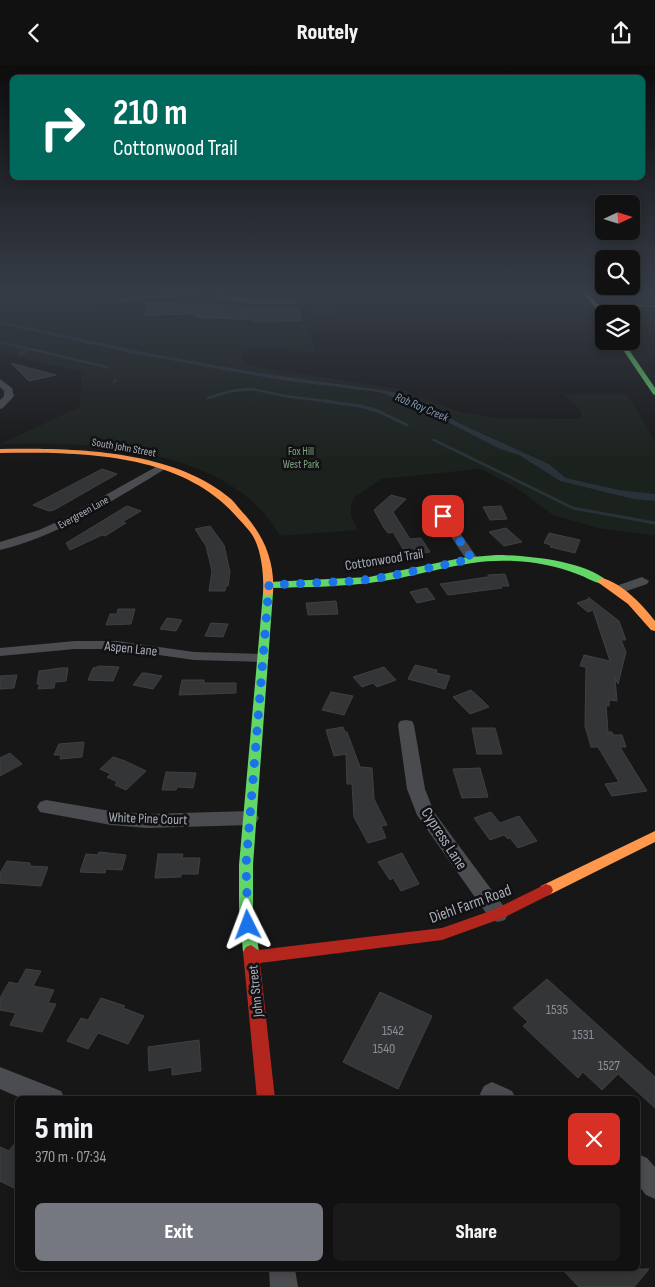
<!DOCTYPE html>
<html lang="en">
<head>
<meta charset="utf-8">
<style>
	body { margin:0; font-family:"Sofia Sans Condensed",sans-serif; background:#1a1a1a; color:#f1f3f6; height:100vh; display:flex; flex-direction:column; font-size:19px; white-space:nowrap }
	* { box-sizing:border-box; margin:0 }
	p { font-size:16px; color:#9c9d9f }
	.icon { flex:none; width:28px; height:28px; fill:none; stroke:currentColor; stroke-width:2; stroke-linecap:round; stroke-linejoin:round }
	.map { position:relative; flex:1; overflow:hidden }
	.panel { position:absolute; left:15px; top:1031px; width:625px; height:175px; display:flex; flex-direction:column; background:#111; border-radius:8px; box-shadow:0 2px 8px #0003,0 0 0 1px #303131 }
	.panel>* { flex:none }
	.guide { position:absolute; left:10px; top:10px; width:635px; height:105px; border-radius:8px; box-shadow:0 2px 8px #0003,0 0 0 1px #303131; background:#00695c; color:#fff; overflow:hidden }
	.needle { width:32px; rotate:86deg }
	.controls { position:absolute; left:595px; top:130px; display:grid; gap:10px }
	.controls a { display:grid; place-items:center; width:45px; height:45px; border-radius:8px; background:#111; box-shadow:0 2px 8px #0003,0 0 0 1px #303131; font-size:25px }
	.pin { position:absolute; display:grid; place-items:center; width:42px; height:42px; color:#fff; margin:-21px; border-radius:10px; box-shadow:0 2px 8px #0006 }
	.me { position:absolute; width:55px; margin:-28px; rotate:357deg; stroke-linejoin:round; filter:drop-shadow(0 0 4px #0008) }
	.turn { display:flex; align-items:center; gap:18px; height:105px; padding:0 20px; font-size:22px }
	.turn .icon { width:65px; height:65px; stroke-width:2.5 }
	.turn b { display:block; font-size:35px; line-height:42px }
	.round { display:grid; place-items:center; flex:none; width:52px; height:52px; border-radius:8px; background:#1a1a1a }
	.head { display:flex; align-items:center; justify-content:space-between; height:85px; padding:0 20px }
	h1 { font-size:30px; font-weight:800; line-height:38px }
	.button { display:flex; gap:10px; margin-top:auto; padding:10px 20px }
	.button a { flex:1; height:58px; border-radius:8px; background:#757880; color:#fff; font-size:20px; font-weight:800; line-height:58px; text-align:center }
	.button a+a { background:#1a1a1a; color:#f1f3f6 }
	header { display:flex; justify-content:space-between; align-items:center; height:65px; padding:0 20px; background:#111; font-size:22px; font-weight:800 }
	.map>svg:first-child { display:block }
	.green { fill:#1b211c }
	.water { fill:#2a3239 }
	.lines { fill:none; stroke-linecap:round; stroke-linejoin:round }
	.stream-far1 { stroke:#2a3239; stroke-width:2.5 }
	.stream { stroke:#2a3239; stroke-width:3 }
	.building { fill:#343537; stroke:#3f4043 }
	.lane { fill:#4b4c50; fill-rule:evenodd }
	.street { fill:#4b4c50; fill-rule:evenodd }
	.fast { fill:#63d668; fill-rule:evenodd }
	.slow { fill:#ff974d; fill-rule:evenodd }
	.jam { fill:#b3261e; fill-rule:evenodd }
	.route { stroke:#1a73e8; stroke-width:9; stroke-dasharray:0 16.2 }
	.labels { text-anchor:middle; stroke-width:5; stroke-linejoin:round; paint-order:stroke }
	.far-street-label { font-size:11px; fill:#a8adb8; stroke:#111113 }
	.far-park-label { font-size:11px; fill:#7fa381; stroke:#111113 }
	.far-water-label { font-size:12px; font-style:italic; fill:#7f9bb3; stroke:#111113 }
	.street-label { font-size:14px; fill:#a8adb8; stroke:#111113 }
	.near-number-label { font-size:14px; fill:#8b8f98 }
	.near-street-label { font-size:16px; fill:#a8adb8; stroke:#111113 }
</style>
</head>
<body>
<header><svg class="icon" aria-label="back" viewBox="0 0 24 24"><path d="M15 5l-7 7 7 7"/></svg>Routely<svg class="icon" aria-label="share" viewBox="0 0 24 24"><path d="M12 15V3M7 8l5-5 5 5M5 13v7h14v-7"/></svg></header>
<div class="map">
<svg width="655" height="1222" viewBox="0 0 655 1222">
	<rect width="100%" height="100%" fill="#171717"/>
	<g class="green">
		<polygon points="311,229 332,229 336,236 336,245 311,257 308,253 310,251 308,242 321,238 312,232"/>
		<path d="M10,234L117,244L189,257L257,261L313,259L310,265L316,285L314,287C287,289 272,276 243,286L242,294L252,301L398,324L460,347L496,353L575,354L582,351L581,346L564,329H627L655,376V429L620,425L566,413L549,399L465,361L410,332L388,326L260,308L148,288L0,256V240Z"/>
		<path d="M0,259L131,288L218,304L287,316L379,327L410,338L500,384L519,390L560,416L633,434L655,436V471L598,463L553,450L515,422L480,404L381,414L355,432L351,439V450L358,465L280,471C231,382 89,376 0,379L80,342L81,307L0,288Z"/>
	</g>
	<polygon class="water" points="0,256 148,288 260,308 388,326 410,332 465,361 549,399 566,413 620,425 655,429 655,436 633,434 560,416 519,390 500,384 410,338 379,327 287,316 218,304 131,288 0,259"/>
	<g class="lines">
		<g class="stream-far1">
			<polyline points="0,277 107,302"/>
			<polyline points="20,289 30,284"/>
			<polyline points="114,317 115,315"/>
			<polyline points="208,333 231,326 252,324 285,331 333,337"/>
		</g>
		<g class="stream">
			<polyline points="324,336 360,341 378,346 407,360"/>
			<polyline points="434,375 573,443 655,458"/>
		</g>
	</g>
	<g class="building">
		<polygon points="190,236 190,237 263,243 299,242 302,256 255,257 254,255 194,252 196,249 145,250 145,249 147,237"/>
		<polygon points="11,298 56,310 29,316"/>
		<polygon points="102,404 117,409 54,445 49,446 33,440"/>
		<polygon points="391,430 406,434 393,447 410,474 421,473 430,487 416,489 413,483 403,484 393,467 388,468 384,463 374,445"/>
		<polygon points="127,441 141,446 122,457 126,458 105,471 102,470 70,485 66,478"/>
		<polygon points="501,441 507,454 490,455 483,442"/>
		<polygon points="210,461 224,480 230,507 228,521 226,521 225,526 209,526 212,506 206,481 195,464"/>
		<polygon points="506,463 522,477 504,481 489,467"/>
		<polygon points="549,468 580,475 575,488 550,482 551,480 544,478"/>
		<polygon points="505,509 509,521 501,521 502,523 448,530 440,519 488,512 488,510"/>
		<polygon points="427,523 435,534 417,538 410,527"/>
		<polygon points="588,532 619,556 626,575 621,575 626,587 618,619 615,613 617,636 609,635 609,641 606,640 608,667 612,667 613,670 622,670 626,682 620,682 647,726 612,731 605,719 619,717 598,682 591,682 585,661 586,602 580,601 584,590 610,596 593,545 588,547 577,538 589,534"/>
		<polygon points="336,536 338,549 308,550 306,538"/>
		<polygon points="118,544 135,544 131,559 106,560 110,549 117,549"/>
		<polygon points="167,553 182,555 176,566 160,564"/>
		<polygon points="211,558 228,559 223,572 205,571"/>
		<polygon points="415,600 437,605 436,608 450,611 445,624 408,614"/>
		<polygon points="100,601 119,602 113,616 88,615 93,603"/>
		<polygon points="384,602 396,615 377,622 373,618 362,622 353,612"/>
		<polygon points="61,603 68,603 66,616 55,617 54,623 38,624 40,619 37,619 39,606"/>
		<polygon points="142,608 145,608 162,611 153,624 133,620"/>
		<polygon points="17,610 14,623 0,624 0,611"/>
		<polygon points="182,615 204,615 204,618 236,618 236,628 179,630"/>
		<polygon points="471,625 480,633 489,642 470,649 453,632"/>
		<polygon points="331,627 353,631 344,650 322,645"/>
		<polygon points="343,662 345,667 347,667 360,702 372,703 374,734 387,760 381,761 386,773 368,778 354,752 352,719 347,719 346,689 334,691 326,665"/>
		<polygon points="472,663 495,663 502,689 477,689"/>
		<polygon points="84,677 82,692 60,694 61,690 54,690 59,679"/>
		<polygon points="10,688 22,699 0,711 0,693"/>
		<polygon points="113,692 125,696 146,706 126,725 115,720 117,717 107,712 111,709 100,704"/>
		<polygon points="480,703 488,732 462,733 453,704"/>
		<polygon points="166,707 196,708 193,723 177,722 176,725 162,725"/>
		<polygon points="491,747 500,758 519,751 537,776 518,783 510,773 508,774 504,770 490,775 474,753"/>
		<polygon points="99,787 126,790 122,805 106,804 105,808 80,807 86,789 98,790"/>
		<polygon points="402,788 419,819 401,826 393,813 390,815 378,797"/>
		<polygon points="158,789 183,789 182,793 200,793 198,809 181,809 181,812 155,813"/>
		<polygon points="7,796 30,798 30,801 48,802 41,821 0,818 0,808"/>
		<polygon points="26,904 41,906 33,921 54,925 48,938 56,939 42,967 10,960 16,948 0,945 0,933 9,917 18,919"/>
		<polygon points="547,914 655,1012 655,1043 618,1009 602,1025 583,1007 578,1013 523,961 528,957 513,943"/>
		<polygon points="380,927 432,951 398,1024 343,997"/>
		<polygon points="101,933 125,941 123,943 144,951 128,979 98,968 88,984 67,976 81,953 88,955"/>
		<polygon points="199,975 201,1006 172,1010 172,1002 149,1006 148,982"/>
		<polygon points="18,1074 18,1125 0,1116 0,1082 9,1086"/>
		<polygon points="562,1204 649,1204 634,1222 579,1222"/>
	</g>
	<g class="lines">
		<polygon class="lane" points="595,239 655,240 655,242 596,241"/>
		<g class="street">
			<polygon points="165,229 204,229 200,231 138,234 121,237 117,235 138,230"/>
			<path d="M213,229H223L255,234L295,235L299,237L295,239C273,239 232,242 213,229Z"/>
			<polygon points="0,314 12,323 14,331 3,343 0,344 0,335 4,331 4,326 0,322"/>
			<path d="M161,399L166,402L165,404C112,436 61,470 0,485V477L39,465L59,456Z"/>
			<polygon points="443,447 447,449 478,494 476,497 472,498 466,494 437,451"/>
			<polygon points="642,512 649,516 647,519 618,529 611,525 613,522"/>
			<polygon points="75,576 117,576 194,587 262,589 267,590 269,593 267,596 262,597 194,595 117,584 75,584 0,591 0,583"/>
			<polygon points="406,655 412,656 414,660 425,724 434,747 505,843 508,849 505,855 498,857 491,855 417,750 407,724 398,660 400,656"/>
			<polygon points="46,735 111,746 147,749 250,746 256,748 259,753 256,758 250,760 147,763 111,760 40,747 37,742 40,737"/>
			<polygon points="0,1002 61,1026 65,1034 23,1034 0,1024"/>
			<polygon points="492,1017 512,1026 516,1034 482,1034 480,1029 484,1021"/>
			<polygon points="638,1089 647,1093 655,1102 655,1134 646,1130 638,1120"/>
			<polygon points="269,1204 295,1204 298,1222 270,1222"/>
		</g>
		<g class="fast">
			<polygon points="617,276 623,276 655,323 655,330 653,329"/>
			<path d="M496,490C525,490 586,496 607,516L602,519C593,517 586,512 577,509C557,501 536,497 514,496C469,493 427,509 383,516C345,522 307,522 269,523L264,520L269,517L369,512L461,493Z"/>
			<polygon points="268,525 273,528 253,800 253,844 259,887 256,892 251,894 246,892 243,887 239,844 239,800 263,528"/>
		</g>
		<g class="slow">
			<polygon points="585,229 589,229 605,249 604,254"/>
			<path d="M0,384C73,383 172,384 231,434C236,439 241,446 246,451C265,473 275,498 273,528L268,531L263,528C264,512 262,490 255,475C251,466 243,459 236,451C180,387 79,387 0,388Z"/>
			<path d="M602,513C623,519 642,539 655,556V566L651,565L628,539L599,518L597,516Z"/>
			<polygon points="655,766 655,777 551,829 546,831 541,829 539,825 541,821"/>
		</g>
		<polygon class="jam" points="546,819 551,821 553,825 551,829 503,853 442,875 260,898 275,1034 257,1034 243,887 246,882 251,880 258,885 442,863 493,845"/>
	</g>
	<linearGradient id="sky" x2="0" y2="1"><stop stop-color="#0d0d0d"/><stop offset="0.57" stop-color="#363c47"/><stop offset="1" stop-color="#363c47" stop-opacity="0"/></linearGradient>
	<rect width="655" height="400" fill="url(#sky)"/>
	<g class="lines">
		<polyline class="route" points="248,860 246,800 269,520 357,516 385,512 472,494 443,451"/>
	</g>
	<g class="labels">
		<g class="far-street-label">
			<text transform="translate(124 382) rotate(10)" y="4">South John Street</text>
			<text transform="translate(83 447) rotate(-29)" y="4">Evergreen Lane</text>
		</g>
		<g class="far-park-label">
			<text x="301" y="390">Fox Hill<tspan x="301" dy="13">West Park</tspan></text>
		</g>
		<g class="far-water-label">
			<text transform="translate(422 342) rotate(23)" y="4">Rob Roy Creek</text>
		</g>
		<g class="street-label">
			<text transform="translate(384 494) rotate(-9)" y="5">Cottonwood Trail</text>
			<text transform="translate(131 583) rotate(6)" y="5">Aspen Lane</text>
			<text transform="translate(148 753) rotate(2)" y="5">White Pine Court</text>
			<text transform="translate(255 926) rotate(-96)" y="5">John Street</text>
		</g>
		<g class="near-number-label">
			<text x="557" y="949">1535</text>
			<text x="393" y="970">1542</text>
			<text x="583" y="974">1531</text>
			<text x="384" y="988">1540</text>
			<text x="609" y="1005">1527</text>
		</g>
		<g class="near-street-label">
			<text transform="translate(445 773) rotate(57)" y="6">Cypress Lane</text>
			<text transform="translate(470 838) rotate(-20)" y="6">Diehl Farm Road</text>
		</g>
	</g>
</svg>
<div class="controls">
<a><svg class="needle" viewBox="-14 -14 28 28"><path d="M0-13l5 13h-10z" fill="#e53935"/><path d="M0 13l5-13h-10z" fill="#9c9d9f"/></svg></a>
<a><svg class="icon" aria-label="search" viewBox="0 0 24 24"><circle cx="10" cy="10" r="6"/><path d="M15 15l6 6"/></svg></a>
<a><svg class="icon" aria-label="layers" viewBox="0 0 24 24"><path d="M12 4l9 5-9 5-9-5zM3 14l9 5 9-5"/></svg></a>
</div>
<div class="pin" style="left:443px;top:451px;background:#d93025"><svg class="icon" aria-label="arrive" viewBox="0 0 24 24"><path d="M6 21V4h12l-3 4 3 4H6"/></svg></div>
<svg class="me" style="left:248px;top:860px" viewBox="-20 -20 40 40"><path d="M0-17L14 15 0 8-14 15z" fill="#1a73e8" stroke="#fff" stroke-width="4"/></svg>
<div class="guide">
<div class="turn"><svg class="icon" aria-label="right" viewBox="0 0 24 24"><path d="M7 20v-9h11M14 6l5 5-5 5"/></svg><div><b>210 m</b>Cottonwood Trail</div></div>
</div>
<section class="panel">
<div class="head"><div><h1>5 min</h1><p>370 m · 07:34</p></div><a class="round" style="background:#d93025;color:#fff"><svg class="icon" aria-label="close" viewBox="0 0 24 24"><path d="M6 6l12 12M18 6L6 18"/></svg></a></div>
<div class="button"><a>Exit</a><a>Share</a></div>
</section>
</div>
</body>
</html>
